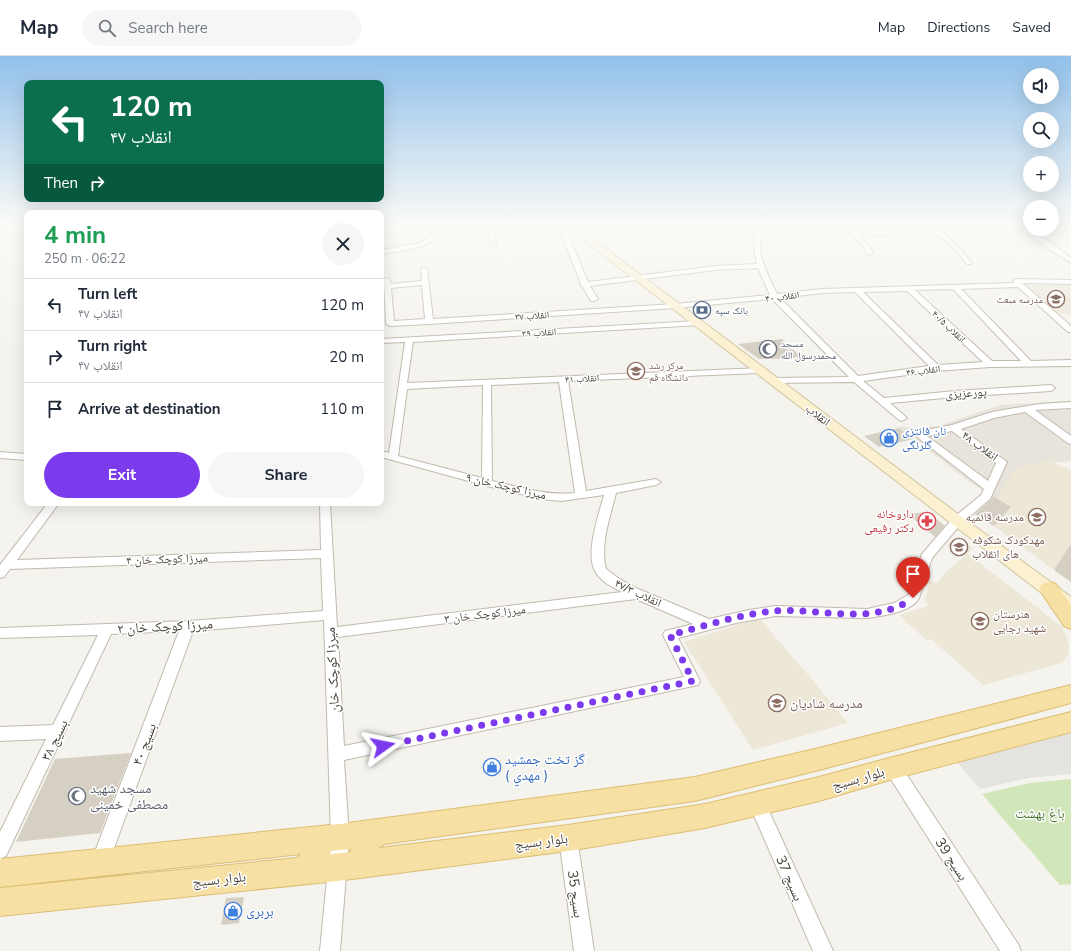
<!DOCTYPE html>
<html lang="en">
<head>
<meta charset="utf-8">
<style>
	body { margin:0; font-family:"Nunito Sans","Noto Naskh Arabic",sans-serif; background:#f6f6f7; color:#1f2937; height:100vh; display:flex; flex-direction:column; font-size:15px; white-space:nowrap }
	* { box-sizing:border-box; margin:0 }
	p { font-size:13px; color:#747a83 }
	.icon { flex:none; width:22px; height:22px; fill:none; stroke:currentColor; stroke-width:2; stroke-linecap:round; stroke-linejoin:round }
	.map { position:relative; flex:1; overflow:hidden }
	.panel { position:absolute; left:24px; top:154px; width:360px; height:296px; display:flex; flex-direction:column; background:#fff; border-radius:8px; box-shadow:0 4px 16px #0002 }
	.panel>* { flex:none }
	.guide { position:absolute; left:24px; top:24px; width:360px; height:122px; border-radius:8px; box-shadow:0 4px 16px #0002; background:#0b6e4f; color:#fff; overflow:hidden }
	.buttons { position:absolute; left:1023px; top:12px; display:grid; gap:8px }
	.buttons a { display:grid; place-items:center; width:36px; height:36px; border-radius:50%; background:#fff; box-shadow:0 4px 16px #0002; font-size:20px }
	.pin { position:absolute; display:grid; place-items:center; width:34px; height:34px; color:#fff; margin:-41px -17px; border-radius:50% 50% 50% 0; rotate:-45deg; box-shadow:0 0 4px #0007 }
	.pin .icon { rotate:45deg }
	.me { position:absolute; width:44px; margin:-22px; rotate:78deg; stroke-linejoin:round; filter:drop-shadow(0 0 3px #0008) }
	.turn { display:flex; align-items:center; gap:14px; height:84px; padding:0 20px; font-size:18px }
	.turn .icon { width:52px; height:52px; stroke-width:2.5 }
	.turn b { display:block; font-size:28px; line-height:34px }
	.then { display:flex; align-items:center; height:38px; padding:0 20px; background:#0003; gap:8px; font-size:15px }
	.round { display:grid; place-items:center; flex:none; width:42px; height:42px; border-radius:21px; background:#f6f6f7 }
	.summary { display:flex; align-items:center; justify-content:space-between; height:68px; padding:0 20px }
	h1 { font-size:24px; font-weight:700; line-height:30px; color:#1e9e55 }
	.cta { display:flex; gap:8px; margin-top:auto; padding:8px 20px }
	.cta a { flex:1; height:46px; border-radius:24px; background:#7c3aed; color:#fff; font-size:16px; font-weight:700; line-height:46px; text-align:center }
	.cta a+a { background:#f6f6f7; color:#1f2937 }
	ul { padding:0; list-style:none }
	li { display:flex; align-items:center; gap:12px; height:52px; padding:0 20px; border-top:1px solid #e0e1e3 }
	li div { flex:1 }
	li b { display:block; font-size:15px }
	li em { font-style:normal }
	header { display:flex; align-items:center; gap:24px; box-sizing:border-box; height:56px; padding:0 20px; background:#fff; border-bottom:1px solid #e0e1e3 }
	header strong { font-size:19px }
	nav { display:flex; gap:22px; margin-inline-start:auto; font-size:14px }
	.search { width:280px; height:36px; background:#f6f6f7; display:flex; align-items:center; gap:10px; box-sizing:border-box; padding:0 14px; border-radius:22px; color:#747a83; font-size:15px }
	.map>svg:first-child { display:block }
	.residential { fill:#e9e4db }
	.education { fill:#ede7d8 }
	.green { fill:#d1e6b9 }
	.parking { fill:#e4e3e0 }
	.building { fill:#d6cfc3 }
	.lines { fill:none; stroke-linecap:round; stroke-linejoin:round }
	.street-casing { stroke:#c0baaf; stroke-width:2 }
	.secondary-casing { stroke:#d1c5a0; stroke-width:2 }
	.primary-casing { stroke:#dcbe73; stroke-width:2 }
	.street { fill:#fff; fill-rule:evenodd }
	.secondary { fill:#fbf1d1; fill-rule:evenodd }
	.primary { fill:#f7e0a3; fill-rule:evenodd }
	.route { stroke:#7c3aed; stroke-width:7; stroke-dasharray:0 12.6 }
	.labels { text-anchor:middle; stroke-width:3; stroke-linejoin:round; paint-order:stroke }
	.far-street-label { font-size:10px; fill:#49443a; stroke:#fff }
	.far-education-label { font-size:10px; fill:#785e54; stroke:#fff; text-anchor:end }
	.far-service-label { font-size:10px; fill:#4e5e75; stroke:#fff; text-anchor:start }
	.far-worship-label { font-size:10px; fill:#5b616d; stroke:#fff; text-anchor:start }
	.street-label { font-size:12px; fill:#49443a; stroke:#fff }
	.shop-label { font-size:12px; fill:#366cbe; stroke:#fff; text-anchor:start }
	.health-label { font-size:12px; fill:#be3a42; stroke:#fff; text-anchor:end }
	.education-label { font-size:12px; fill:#785e54; stroke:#fff; text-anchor:start }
	.near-street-label { font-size:14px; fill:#49443a; stroke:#fff }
	.near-education-label { font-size:14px; fill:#785e54; stroke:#fff; text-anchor:start }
	.near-shop-label { font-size:14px; fill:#366cbe; stroke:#fff; text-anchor:start }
	.near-worship-label { font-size:14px; fill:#5b616d; stroke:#fff; text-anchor:start }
	.near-park-label { font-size:14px; fill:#4b7830; stroke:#fff }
</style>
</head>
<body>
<header>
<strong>Map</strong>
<div class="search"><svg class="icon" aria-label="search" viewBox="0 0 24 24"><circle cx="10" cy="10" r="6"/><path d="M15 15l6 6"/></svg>Search here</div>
<nav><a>Map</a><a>Directions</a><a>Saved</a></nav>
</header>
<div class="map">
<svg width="1071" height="895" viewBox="0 0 1071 895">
	<rect width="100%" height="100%" fill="#f5f3ed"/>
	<polygon class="residential" points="1071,345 1071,405 1054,407 1049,405 1025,413 997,443 971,427 897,370 921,373 932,370 936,371 1000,349"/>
	<g class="education">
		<polygon points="1071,227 1071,258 1057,258 1025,229 1066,229"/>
		<polygon points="1049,405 1071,414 1071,488 1054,514 994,470 1011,452 997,443 1016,410 1025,413 1030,408"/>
		<polygon points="955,481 966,486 965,488 973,492 968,498 1062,571 1067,582 1069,591 1068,599 1061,607 983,629 931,583 926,584 899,559 928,550 925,545 930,524 938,527 945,516 965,500 946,490"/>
		<polygon points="759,562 810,621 848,667 753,694 684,586"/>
	</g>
	<polygon class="green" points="1071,723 1071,828 1060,829 982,738 1030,727"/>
	<polygon class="parking" points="1071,677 1071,718 1028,722 980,733 956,705"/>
	<g class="building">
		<polygon points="782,283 802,302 759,303 738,288"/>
		<polygon points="899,372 913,383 879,391 864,380"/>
		<polygon points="993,440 1011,451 994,470 975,458 991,444"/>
		<polygon points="927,456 945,470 935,481 908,458"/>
		<polygon points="1071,488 1071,526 1054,514"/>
		<polygon points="131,697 100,777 16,786 55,703"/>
		<polygon points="244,841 239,867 221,869 226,842"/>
	</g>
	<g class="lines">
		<defs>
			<g id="street">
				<path d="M443,167L449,168C428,195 412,193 381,198V194L420,187L434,178Z"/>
				<path d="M764,167H770C767,171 762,176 761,181C757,201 769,221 777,238L822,233L1014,227L1013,225L1016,223L1071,224V228L1022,227L1071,270V276H1068L1018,231L961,233L1031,305L1071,304V310L990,311L936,315L863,325L884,342L955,335L1051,329L1055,332L1051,335L955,341L890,347L907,362L902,365L899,364L854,326L772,327L771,325L772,323L775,322L849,321L772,243L675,252L429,268L390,270L386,268L384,223L389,222L391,228L422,225L421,213L424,211L427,213L433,263L675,248L770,239L758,212L715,214L590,230L598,243L594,245H591L583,231L580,229L581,228L561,176L575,173L578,175L568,178L588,226L715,210L757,208L754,192L755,179ZM422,229L425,263L394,265L391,232ZM953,233L1021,305H992L915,234ZM907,235L983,306L938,309L863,236ZM855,236L929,310L858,320L780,242L822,237Z"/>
				<polygon points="876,167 883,167 891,177 888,179 859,179 869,190 873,197 870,199 868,198 864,192 851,177 854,175 883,175"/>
				<path d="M922,167C940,167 960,193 971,206V208H967L951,189Z"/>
				<path d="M1009,167C1027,167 1057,191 1071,202V207Z"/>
				<polygon points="487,168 492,169 496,189 491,188"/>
				<path d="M697,265H700V269L413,286L407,327L762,312L763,314L759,317L568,325L586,435L656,423L661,426L656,429L616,437C610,462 600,487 606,513L621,524L636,532L709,563L749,554L775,550L867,553L894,547L908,539L922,498L953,462L981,439L984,433L916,380L914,378L916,376L952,369L992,356L1039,348L1071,346V352L1035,354L1071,380V388L1068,387L1025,356L994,362L961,373L1007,406L990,443L961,468L932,502L919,542C912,556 882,560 867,562L775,560L736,567L678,582L700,625L698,629L344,704L349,781L340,895H320L331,781L324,564L193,575L109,806L106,812L100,815L94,812L91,806L179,575L111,578L6,800L0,803V776L46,683L0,685V671L53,669L98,579L0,582V572L188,565L323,555L321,502L10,513L4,521L0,522V509L48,447H59L17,504L321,494L320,447H330L337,571L622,536C612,531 600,525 595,515C585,497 599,458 604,439L561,445L542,443L483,429L381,401V395L389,397L405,286L381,287V283ZM559,326L575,437C547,440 520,431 492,425L491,329ZM483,329L482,422L398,400L407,333ZM952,375L996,407L988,425L927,380ZM636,543L693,568L665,575L663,579L684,621L344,690L338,581Z"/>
				<polygon points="0,396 27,398 27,404 0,402"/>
				<polygon points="893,705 899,707 1018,888 1021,895 1000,895 887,717 885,712 887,707"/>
				<polygon points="757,740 763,742 833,895 813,895 749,748 751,742"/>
				<polygon points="568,774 574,776 577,782 594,895 574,895 559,782 562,776"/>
			</g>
			<polygon id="secondary" points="428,167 572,167 962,461 1071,541 1071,557 1065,555 564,169 489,171 432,169"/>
			<g id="primary">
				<polygon points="1049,526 1056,528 1071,549 1071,573 1064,570 1039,533 1042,528"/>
				<path d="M1071,629V647L819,714L695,745L384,788L379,792L568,769L705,748L819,721L893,701L1071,656V676L893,723L819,745L705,772L568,795L337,825L0,860V832L297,802L301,798L0,831V803L340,768L695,721L819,692ZM351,793V796L330,798L331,795Z"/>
			</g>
		</defs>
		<use href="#street" class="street-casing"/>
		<use href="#secondary" class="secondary-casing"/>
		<use href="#primary" class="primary-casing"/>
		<use href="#street" class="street"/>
		<use href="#secondary" class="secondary"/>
		<use href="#primary" class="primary"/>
	</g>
	<linearGradient id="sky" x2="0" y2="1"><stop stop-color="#91c0ea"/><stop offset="0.57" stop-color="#fafaf7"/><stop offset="1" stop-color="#fafaf7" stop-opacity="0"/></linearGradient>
	<rect width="1071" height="293" fill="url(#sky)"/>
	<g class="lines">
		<path class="route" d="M383,690L693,625L670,579C705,570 740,558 775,555C815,552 858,566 897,551C903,549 908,545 913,542"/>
	</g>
	<defs>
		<symbol id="school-ring" viewBox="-11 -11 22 22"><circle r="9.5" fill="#fff" stroke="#8d6e63" stroke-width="1.5"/><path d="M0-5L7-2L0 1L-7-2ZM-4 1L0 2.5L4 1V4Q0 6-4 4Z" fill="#8d6e63"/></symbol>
		<symbol id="bank-ring" viewBox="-11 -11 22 22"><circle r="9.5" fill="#fff" stroke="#5c6f8a" stroke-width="1.5"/><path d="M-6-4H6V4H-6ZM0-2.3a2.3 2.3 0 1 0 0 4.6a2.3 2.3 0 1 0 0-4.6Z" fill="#5c6f8a"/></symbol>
		<symbol id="mosque-ring" viewBox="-11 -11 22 22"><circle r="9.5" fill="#fff" stroke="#6b7280" stroke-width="1.5"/><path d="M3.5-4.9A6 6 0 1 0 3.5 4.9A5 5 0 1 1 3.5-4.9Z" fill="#6b7280"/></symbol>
		<symbol id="university-ring" viewBox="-11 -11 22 22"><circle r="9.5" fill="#fff" stroke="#8d6e63" stroke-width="1.5"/><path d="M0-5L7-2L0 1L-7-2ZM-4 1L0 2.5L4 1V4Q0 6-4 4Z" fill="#8d6e63"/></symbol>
		<symbol id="shop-ring" viewBox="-11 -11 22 22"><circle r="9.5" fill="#fff" stroke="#3f7fe0" stroke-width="1.5"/><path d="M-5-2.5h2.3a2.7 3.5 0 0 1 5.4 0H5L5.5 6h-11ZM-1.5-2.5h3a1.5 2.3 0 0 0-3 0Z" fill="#3f7fe0"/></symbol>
		<symbol id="pharmacy-ring" viewBox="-11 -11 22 22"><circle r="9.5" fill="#fff" stroke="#e0444e" stroke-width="1.5"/><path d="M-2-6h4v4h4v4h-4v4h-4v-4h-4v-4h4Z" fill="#e0444e"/></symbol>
	</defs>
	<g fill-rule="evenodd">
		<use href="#school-ring" x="1046" y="233" width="20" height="20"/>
		<use href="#bank-ring" x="692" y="244" width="20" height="20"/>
		<use href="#mosque-ring" x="758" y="283" width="20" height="20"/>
		<use href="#university-ring" x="626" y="305" width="20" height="20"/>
		<use href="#shop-ring" x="879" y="372" width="20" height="20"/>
		<use href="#school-ring" x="1027" y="451" width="20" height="20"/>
		<use href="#pharmacy-ring" x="917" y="455" width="20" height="20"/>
		<use href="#school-ring" x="949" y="481" width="20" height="20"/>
		<use href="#school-ring" x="970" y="555" width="20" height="20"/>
		<use href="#school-ring" x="767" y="637" width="20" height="20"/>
		<use href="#shop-ring" x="482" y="701" width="20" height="20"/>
		<use href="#mosque-ring" x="67" y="730" width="20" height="20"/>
		<use href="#shop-ring" x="223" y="845" width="20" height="20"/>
	</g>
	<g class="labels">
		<g class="far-street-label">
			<text transform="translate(782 240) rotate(-7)" y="4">انقلاب ۴۰</text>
			<text transform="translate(532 259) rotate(-4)" y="4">انقلاب ۳۷</text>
			<text transform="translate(949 270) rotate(43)" y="4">انقلاب ۴۰/۵</text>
			<text transform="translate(539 276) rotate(-3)" y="4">انقلاب ۳۹</text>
			<text transform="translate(923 314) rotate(-7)" y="4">انقلاب ۴۶</text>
			<text transform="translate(582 322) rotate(-3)" y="4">انقلاب ۴۱</text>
		</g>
		<g class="far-education-label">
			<text x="1043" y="247">مدرسه مبعث</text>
			<text x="649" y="313" text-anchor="start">مرکز رشد<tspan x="649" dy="12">دانشگاه قم</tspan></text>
		</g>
		<g class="far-service-label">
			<text x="715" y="258">بانک سپه</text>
		</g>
		<g class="far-worship-label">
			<text x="781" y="291">مسجد<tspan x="781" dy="12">محمدرسول الله</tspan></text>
		</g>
		<g class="street-label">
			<text transform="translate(966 337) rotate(-4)" y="4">پورعزیزی</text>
			<text transform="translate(818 359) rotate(38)" y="4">انقلاب</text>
			<text transform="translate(980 390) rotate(36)" y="4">انقلاب ۴۸</text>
			<text transform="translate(506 430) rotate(13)" y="4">میرزا کوچک خان ۹</text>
			<text transform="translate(167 503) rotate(-2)" y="4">میرزا کوچک خان ۴</text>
			<text transform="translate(638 537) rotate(25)" y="4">انقلاب ۴۷/۳</text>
			<text transform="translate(485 558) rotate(-7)" y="4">میرزا کوچک خان ۳</text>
		</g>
		<g class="shop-label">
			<text x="902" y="379">نان فانتزی<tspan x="902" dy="14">گلرنگی</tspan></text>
		</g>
		<g class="health-label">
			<text x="914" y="462">داروخانه<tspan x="914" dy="14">دکتر رفیعی</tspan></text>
		</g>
		<g class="education-label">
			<text x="1024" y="465" text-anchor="end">مدرسه قائمیه</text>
			<text x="972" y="488">مهدکودک شکوفه<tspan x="972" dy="14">های انقلاب</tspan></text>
			<text x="993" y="562">هنرستان<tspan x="993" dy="14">شهید رجایی</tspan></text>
		</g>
		<g class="near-street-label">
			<text transform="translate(165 570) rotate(-3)" y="5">میرزا کوچک خان ۲</text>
			<text transform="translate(332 614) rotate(-93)" y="5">میرزا کوچک خان</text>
			<text transform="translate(54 684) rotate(-64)" y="5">بسیج ۳۸</text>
			<text transform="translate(144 688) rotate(-69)" y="5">بسیج ۴۰</text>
			<text transform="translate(858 722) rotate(-16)" y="5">بلوار بسیج</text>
			<text transform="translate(541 785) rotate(-7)" y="5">بلوار بسیج</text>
			<text transform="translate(952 803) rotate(57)" y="5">بسیج 39</text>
			<text transform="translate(790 822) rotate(66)" y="5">بسیج 37</text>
			<text transform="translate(219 823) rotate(-6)" y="5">بلوار بسیج</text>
			<text transform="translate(576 838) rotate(82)" y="5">بسیج 35</text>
		</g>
		<g class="near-education-label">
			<text x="790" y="652">مدرسه شادیان</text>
		</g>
		<g class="near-shop-label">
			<text x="505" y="708">گز تخت جمشيد<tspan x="505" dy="16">( مهدي )</tspan></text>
			<text x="246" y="860">بربری</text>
		</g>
		<g class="near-worship-label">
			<text x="90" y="737">مسجد شهید<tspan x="90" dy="16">مصطفی خمینی</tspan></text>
		</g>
		<g class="near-park-label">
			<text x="1040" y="762">باغ بهشت</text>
		</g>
	</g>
</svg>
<div class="buttons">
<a><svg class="icon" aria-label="sound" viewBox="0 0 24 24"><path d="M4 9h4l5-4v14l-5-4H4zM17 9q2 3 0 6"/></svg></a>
<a><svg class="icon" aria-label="search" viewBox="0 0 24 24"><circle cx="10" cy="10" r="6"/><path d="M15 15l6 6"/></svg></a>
<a>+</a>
<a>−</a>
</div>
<div class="pin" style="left:913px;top:542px;background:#d93025"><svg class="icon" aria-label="arrive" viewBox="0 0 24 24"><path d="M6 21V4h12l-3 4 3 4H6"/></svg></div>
<svg class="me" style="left:383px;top:690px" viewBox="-20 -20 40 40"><path d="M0-17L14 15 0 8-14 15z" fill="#7c3aed" stroke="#fff" stroke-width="4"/></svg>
<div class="guide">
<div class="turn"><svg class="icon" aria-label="left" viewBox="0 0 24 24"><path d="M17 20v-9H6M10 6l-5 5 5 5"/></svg><div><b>120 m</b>انقلاب ۴۷</div></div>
<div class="then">Then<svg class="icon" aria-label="right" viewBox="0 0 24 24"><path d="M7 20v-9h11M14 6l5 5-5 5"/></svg></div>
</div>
<section class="panel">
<div class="summary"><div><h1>4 min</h1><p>250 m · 06:22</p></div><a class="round"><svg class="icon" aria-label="close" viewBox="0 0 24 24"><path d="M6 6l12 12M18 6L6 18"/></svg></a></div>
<ul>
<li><svg class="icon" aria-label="left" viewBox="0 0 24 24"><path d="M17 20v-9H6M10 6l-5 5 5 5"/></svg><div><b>Turn left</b><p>انقلاب ۴۷</p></div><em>120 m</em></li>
<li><svg class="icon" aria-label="right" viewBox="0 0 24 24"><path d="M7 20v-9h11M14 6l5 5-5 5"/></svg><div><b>Turn right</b><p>انقلاب ۴۷</p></div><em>20 m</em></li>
<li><svg class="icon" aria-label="arrive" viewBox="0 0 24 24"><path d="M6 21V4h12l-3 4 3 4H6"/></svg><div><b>Arrive at destination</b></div><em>110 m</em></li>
</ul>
<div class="cta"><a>Exit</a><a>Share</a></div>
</section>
</div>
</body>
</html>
